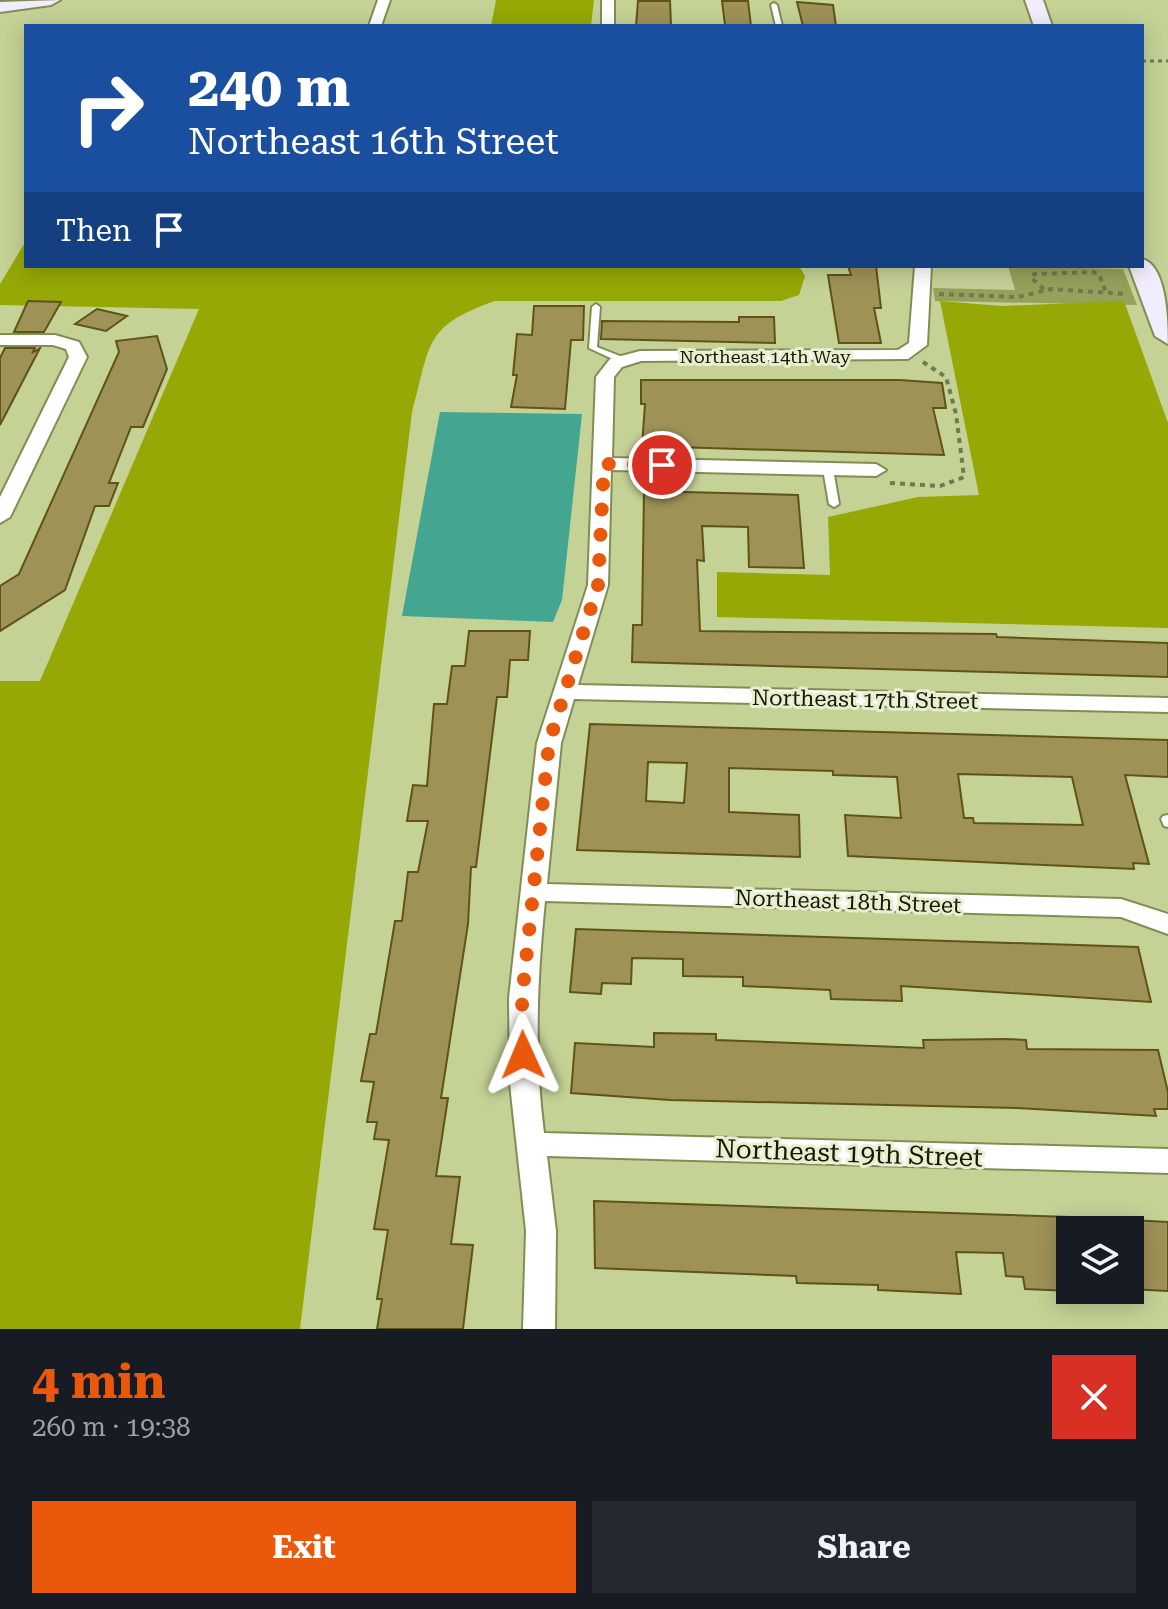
<!DOCTYPE html>
<html lang="en">
<head>
<meta charset="utf-8">
<style>
	body { margin:0; font-family:"Roboto Serif",serif; background:#242831; color:#f1f3f6; height:100vh; display:flex; flex-direction:column; font-size:30px; white-space:nowrap }
	* { box-sizing:border-box; margin:0 }
	p { font-size:26px; color:#9ea1a6 }
	.icon { flex:none; width:44px; height:44px; fill:none; stroke:currentColor; stroke-width:2; stroke-linecap:round; stroke-linejoin:round }
	.map { position:relative; height:1329px; overflow:hidden }
	.side { display:flex; flex-direction:column; background:#171b24; flex:1 }
	.side>* { flex:none }
	.top-card { position:absolute; left:24px; top:24px; width:1120px; height:244px; border-radius:0px; box-shadow:0 4px 20px #0003; background:#1a4fa0; color:#fff; overflow:hidden }
	.controls { position:absolute; left:1056px; top:1216px; display:grid; gap:16px }
	.controls a { display:grid; place-items:center; width:88px; height:88px; border-radius:0px; background:#171b24; box-shadow:0 4px 20px #0003; font-size:40px }
	.pin { position:absolute; display:grid; place-items:center; width:68px; height:68px; color:#fff; margin:-34px; border:4px solid #fff; border-radius:50%; box-shadow:0 2px 8px #0007 }
	.me { position:absolute; width:88px; margin:-44px; rotate:359deg; stroke-linejoin:round; filter:drop-shadow(0 0 6px #0008) }
	.turn { display:flex; align-items:center; gap:28px; height:168px; padding:0 32px; font-size:36px }
	.turn .icon { width:104px; height:104px; stroke-width:2.5 }
	.turn b { display:block; font-size:56px; line-height:68px }
	.then { display:flex; align-items:center; height:76px; padding:0 32px; background:#0003; gap:16px; font-size:30px }
	.round { display:grid; place-items:center; flex:none; width:84px; height:84px; border-radius:0px; background:#242831 }
	.headline { display:flex; align-items:center; justify-content:space-between; height:136px; padding:0 32px }
	h1 { font-size:48px; font-weight:700; line-height:60px; color:#ea580c }
	.primary-button { display:flex; gap:16px; margin-top:auto; padding:16px 32px }
	.primary-button a { flex:1; height:92px; border-radius:0px; background:#ea580c; color:#fff; font-size:32px; font-weight:700; line-height:92px; text-align:center }
	.primary-button a+a { background:#242831; color:#f1f3f6 }
	.map>svg:first-child { display:block }
	.green { fill:#95a25b }
	.forest { fill:#95a805 }
	.water { fill:#44a591 }
	.building { fill:#9e9257; stroke:#5f5316; stroke-width:2; fill-rule:evenodd }
	.lines { fill:none; stroke-linecap:round; stroke-linejoin:round }
	.lane-casing { stroke:#828d54; stroke-width:4 }
	.street-casing { stroke:#828d54; stroke-width:4 }
	.secondary-casing { stroke:#828d54; stroke-width:4 }
	.path-far1 { stroke:#70794f; stroke-width:3; stroke-dasharray:4 4; stroke-linecap:butt }
	.path { stroke:#70794f; stroke-width:4; stroke-dasharray:5 5; stroke-linecap:butt }
	.lane { fill:#fff; fill-rule:evenodd }
	.street { fill:#fff; fill-rule:evenodd }
	.secondary { fill:#f2edfd; fill-rule:evenodd }
	.route { stroke:#ea580c; stroke-width:14; stroke-dasharray:0 25.2 }
	.labels { text-anchor:middle; stroke-width:6; stroke-linejoin:round; paint-order:stroke }
	.far-street-label { font-size:18px; fill:#161903; stroke:#e8efd1 }
	.street-label { font-size:22px; fill:#161903; stroke:#e8efd1 }
	.near-street-label { font-size:26px; fill:#161903; stroke:#e8efd1 }
</style>
</head>
<body>
<div class="map">
<svg width="1168" height="1329" viewBox="0 0 1168 1329">
	<rect width="100%" height="100%" fill="#c5d296"/>
	<polygon class="green" points="1008,266 1123,269 1137,305 935,301 933,288 1015,290"/>
	<g class="forest">
		<polygon points="496,0 594,0 591,26 491,26"/>
		<path d="M26,241V266H799L805,276L799,295L781,301H495C423,326 431,344 412,412L300,1329H0V681H40L199,309L0,305V284Z"/>
		<polygon points="940,301 1002,306 1124,301 1168,423 1168,628 717,617 717,572 830,575 828,517 918,497 979,495"/>
	</g>
	<polygon class="water" points="440,412 582,414 562,600 553,622 402,616"/>
	<g class="building">
		<polygon points="638,1 670,1 671,26 636,26"/>
		<polygon points="722,1 748,1 751,26 725,25"/>
		<polygon points="797,2 833,5 836,26 803,26"/>
		<polygon points="848,266 876,266 881,308 874,308 881,343 839,343 828,275 851,275"/>
		<polygon points="28,301 61,302 44,332 14,332"/>
		<polygon points="534,306 584,306 583,340 571,340 565,409 511,407 517,375 513,375 517,334 532,335"/>
		<polygon points="97,309 127,316 106,331 75,324"/>
		<polygon points="739,317 774,317 775,343 601,339 602,321 739,322"/>
		<polygon points="157,336 167,369 143,427 131,427 109,483 118,483 109,506 95,506 65,590 0,631 0,586 19,574 119,352 116,341"/>
		<polygon points="5,348 35,348 32,353 40,348 0,425 0,358"/>
		<polygon points="641,380 900,380 942,383 946,408 933,408 944,455 642,446 645,404 641,404"/>
		<polygon points="644,491 798,495 804,568 749,567 748,527 702,526 704,561 697,560 700,631 996,634 997,637 1168,643 1168,677 632,662 633,625 642,625"/>
		<polygon points="469,631 530,631 528,660 510,660 507,697 497,697 476,867 471,867 468,924 441,1098 448,1098 436,1176 460,1177 451,1244 473,1245 463,1329 377,1329 382,1299 377,1299 388,1230 374,1229 389,1140 374,1139 377,1122 367,1122 374,1082 361,1081 370,1034 376,1034 395,921 402,921 408,872 418,872 428,821 407,821 413,785 427,786 434,704 447,704 452,666 465,666"/>
		<path d="M590,724L1168,740V777L1125,775L1149,864L1133,863L1134,869L848,856L845,815L901,818L897,777L833,775V771L729,768V812L799,815L800,857L577,850ZM648,762L687,763L684,803L646,801ZM958,774L1072,777L1083,825L974,823L973,818H964Z"/>
		<polygon points="576,929 1138,947 1151,1002 901,986 902,1001 831,999 830,990 743,986 743,977 683,976 683,959 632,958 631,984 602,983 601,994 570,992"/>
		<polygon points="654,1033 716,1034 716,1040 924,1048 923,1040 1006,1039 1026,1040 1027,1049 1158,1050 1168,1092 1168,1109 1154,1109 1156,1116 1017,1108 670,1100 571,1093 575,1043 654,1047"/>
		<polygon points="594,1201 1070,1217 1070,1291 1025,1289 1023,1277 1006,1276 1003,1253 956,1252 961,1294 878,1290 878,1285 797,1283 796,1276 595,1268"/>
		<polygon points="1130,1220 1168,1222 1168,1291 1130,1289"/>
	</g>
	<g class="lines">
		<defs>
			<g id="lane">
				<polygon points="774,3 777,5 782,26 776,26 771,5"/>
				<polygon points="596,304 600,307 597,347 625,358 625,362 619,362 589,348 592,307"/>
				<polygon points="828,466 833,469 839,504 834,507 829,504 823,469"/>
				<polygon points="1168,815 1168,827 1164,826 1161,819 1163,816"/>
			</g>
			<g id="street">
				<polygon points="378,0 390,0 381,26 369,26"/>
				<rect x="602" y="0" width="12" height="26"/>
				<path d="M915,266H931L927,345L908,359L641,361L622,367L614,377L612,458L876,464L886,470L876,476L611,470L608,585L578,685L1168,698V712L574,699L561,743L547,884L1121,899L1168,914V934L1121,917L545,901C537,981 534,1053 544,1133L1168,1149V1173L547,1156L556,1231L555,1329H523L526,1231L510,1084L509,998L537,743L588,585L596,377L610,359L640,351L898,350L909,343Z"/>
				<polygon points="0,335 55,335 79,342 87,357 10,517 0,523 0,497 69,357 66,349 53,345 0,345"/>
			</g>
			<g id="secondary">
				<polygon points="60,0 51,5 0,12 0,2"/>
				<polygon points="1025,0 1043,0 1052,26 1034,26"/>
				<path d="M1142,259C1167,265 1168,322 1168,344L1155,336L1129,266H1142Z"/>
			</g>
		</defs>
		<use href="#lane" class="lane-casing"/>
		<use href="#street" class="street-casing"/>
		<use href="#secondary" class="secondary-casing"/>
		<polyline class="path-far1" points="1142,61 1168,61"/>
		<g class="path">
			<polyline points="1044,289 1031,278 1034,274 1093,272 1099,274 1107,295"/>
			<polyline points="939,294 1018,297 1051,289 1127,294"/>
			<polyline points="890,483 940,486 964,477 956,414 946,377 923,362"/>
		</g>
		<use href="#lane" class="lane"/>
		<use href="#street" class="street"/>
		<use href="#secondary" class="secondary"/>
	</g>
	<g class="lines">
		<polyline class="route" points="523,1055 522,998 549,743 598,585 604,464 662,465"/>
	</g>
	<g class="labels">
		<g class="far-street-label">
			<text x="765" y="363">Northeast 14th Way</text>
		</g>
		<g class="street-label">
			<text transform="translate(865 699) rotate(1)" y="8">Northeast 17th Street</text>
			<text transform="translate(848 901) rotate(2)" y="8">Northeast 18th Street</text>
		</g>
		<g class="near-street-label">
			<text transform="translate(849 1153) rotate(2)" y="9">Northeast 19th Street</text>
		</g>
	</g>
</svg>
<div class="controls">
<a><svg class="icon" aria-label="layers" viewBox="0 0 24 24"><path d="M12 4l9 5-9 5-9-5zM3 14l9 5 9-5"/></svg></a>
</div>
<div class="pin" style="left:662px;top:465px;background:#d93025"><svg class="icon" aria-label="arrive" viewBox="0 0 24 24"><path d="M6 21V4h12l-3 4 3 4H6"/></svg></div>
<svg class="me" style="left:523px;top:1055px" viewBox="-20 -20 40 40"><path d="M0-17L14 15 0 8-14 15z" fill="#ea580c" stroke="#fff" stroke-width="4"/></svg>
<div class="top-card">
<div class="turn"><svg class="icon" aria-label="right" viewBox="0 0 24 24"><path d="M7 20v-9h11M14 6l5 5-5 5"/></svg><div><b>240 m</b>Northeast 16th Street</div></div>
<div class="then">Then<svg class="icon" aria-label="arrive" viewBox="0 0 24 24"><path d="M6 21V4h12l-3 4 3 4H6"/></svg></div>
</div>
</div>
<section class="side">
<div class="headline"><div><h1>4 min</h1><p>260 m · 19:38</p></div><a class="round" style="background:#d93025;color:#fff"><svg class="icon" aria-label="close" viewBox="0 0 24 24"><path d="M6 6l12 12M18 6L6 18"/></svg></a></div>
<div class="primary-button"><a>Exit</a><a>Share</a></div>
</section>
</body>
</html>
